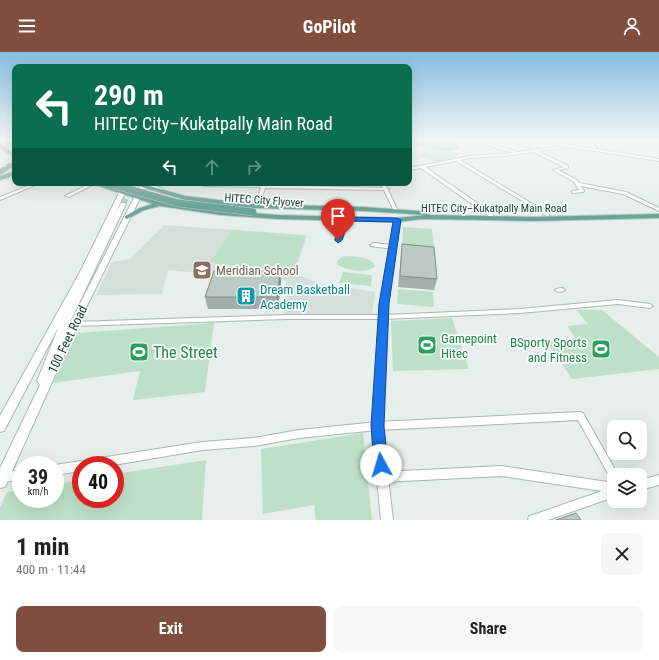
<!DOCTYPE html>
<html lang="en">
<head>
<meta charset="utf-8">
<style>
	body { margin:0; font-family:"Roboto Condensed",sans-serif; background:#f6f6f6; color:#222; height:100vh; display:flex; flex-direction:column; font-size:15px; white-space:nowrap }
	* { box-sizing:border-box; margin:0 }
	p { font-size:13px; color:#767676 }
	.icon { flex:none; width:22px; height:22px; fill:none; stroke:currentColor; stroke-width:2; stroke-linecap:round; stroke-linejoin:round }
	.map { position:relative; height:468px; overflow:hidden }
	.side { display:flex; flex-direction:column; background:#fff; flex:1 }
	.side>* { flex:none }
	.hud { position:absolute; left:12px; top:12px; width:400px; height:122px; border-radius:8px; box-shadow:0 4px 16px #0002; background:#0b6e4f; color:#fff; overflow:hidden }
	.controls { position:absolute; left:607px; top:368px; display:grid; gap:8px }
	.controls a { display:grid; place-items:center; width:40px; height:40px; border-radius:8px; background:#fff; box-shadow:0 4px 16px #0002; font-size:20px }
	.speed { position:absolute; left:12px; top:404px; display:flex; gap:8px; font-size:20px; font-weight:700; text-align:center }
	.speed>* { display:grid; place-content:center; width:52px; height:52px; border-radius:50%; background:#fff; box-shadow:0 4px 16px #0002; line-height:1 }
	.speed small { font-size:10px; font-weight:400 }
	.speed .limit { border:6px solid #d22; background:#fff; color:#111 }
	.pin { position:absolute; display:grid; place-items:center; width:34px; height:34px; color:#fff; margin:-41px -17px; border-radius:50% 50% 50% 0; rotate:-45deg; box-shadow:0 0 4px #0007 }
	.pin .icon { rotate:45deg }
	.me { position:absolute; width:44px; margin:-22px; rotate:354deg; stroke-linejoin:round; filter:drop-shadow(0 0 3px #0008) }
	.turn { display:flex; align-items:center; gap:14px; height:84px; padding:0 16px; font-size:18px }
	.turn .icon { width:52px; height:52px; stroke-width:2.5 }
	.turn b { display:block; font-size:28px; line-height:34px }
	.lanes { display:flex; align-items:center; height:38px; padding:0 16px; background:#0003; justify-content:center; gap:20px; direction:ltr }
	.lanes .off { opacity:.35 }
	.round { display:grid; place-items:center; flex:none; width:42px; height:42px; border-radius:8px; background:#f6f6f6 }
	.summary { display:flex; align-items:center; justify-content:space-between; height:68px; padding:0 16px }
	h1 { font-size:24px; font-weight:700; line-height:30px }
	.cta { display:flex; gap:8px; margin-top:auto; padding:8px 16px }
	.cta a { flex:1; height:46px; border-radius:8px; background:#804e3d; color:#fff; font-size:16px; font-weight:700; line-height:46px; text-align:center }
	.cta a+a { background:#f6f6f6; color:#222 }
	header { display:flex; justify-content:space-between; align-items:center; height:52px; padding:0 16px; background:#804e3d; color:#fff; font-size:18px; font-weight:700 }
	.map>svg:first-child { display:block }
	.built { fill:#d4dfda }
	.green { fill:#bfe0c8 }
	.water { fill:#8ec9d4 }
	.lines { fill:none; stroke-linecap:round; stroke-linejoin:round }
	.secondary-tunnel-far1 { stroke:#bfccc8; stroke-width:5; stroke-dasharray:5 2.5; stroke-linecap:butt }
	.secondary-tunnel { stroke:#bfccc8; stroke-width:6; stroke-dasharray:6 3; stroke-linecap:butt }
	.minor-casing { stroke:#a8b8b2; stroke-width:2 }
	.tertiary-casing { stroke:#a8b8b2; stroke-width:2 }
	.secondary-casing { stroke:#a4bbb3; stroke-width:2 }
	.primary-casing { stroke:#c2cac8; stroke-width:2 }
	.minor { fill:#fff; fill-rule:evenodd }
	.tertiary { fill:#fff; fill-rule:evenodd }
	.secondary { fill:#fff; fill-rule:evenodd }
	.primary { fill:#6aa596; fill-rule:evenodd }
	.rail { stroke:#5f7d75; stroke-width:1; stroke-dasharray:5 2.5; stroke-linecap:butt }
	.primary-bridge-far1-casing { stroke:#c2cac8; stroke-width:6; stroke-linecap:butt }
	.primary-bridge-casing { stroke:#c2cac8; stroke-width:8; stroke-linecap:butt }
	.primary-bridge-far1 { stroke:#6aa596; stroke-width:5.5 }
	.primary-bridge { stroke:#6aa596; stroke-width:7 }
	.wall { fill:#a1aea9 }
	.shaded-wall { fill:#838d89 }
	.building { fill:#bbcac4; stroke:#838d89 }
	.route { fill:#1a73e8; stroke:#114b97 }
	.labels { text-anchor:middle; stroke-width:3.5; stroke-linejoin:round; paint-order:stroke }
	.far-street-label { font-size:11px; fill:#24423a; stroke:#f7fbf9 }
	.education-label { font-size:13px; fill:#785e54; stroke:#f7fbf9; text-anchor:start }
	.culture-label { font-size:13px; fill:#0d838f; stroke:#f7fbf9; text-anchor:start }
	.leisure-label { font-size:13px; fill:#27864d; stroke:#f7fbf9; text-anchor:start }
	.street-label { font-size:13px; fill:#24423a; stroke:#f7fbf9 }
	.near-leisure-label { font-size:16px; fill:#27864d; stroke:#f7fbf9; text-anchor:start }
</style>
</head>
<body>
<header><svg class="icon" aria-label="menu" viewBox="0 0 24 24"><path d="M4 6h16M4 12h16M4 18h16"/></svg>GoPilot<svg class="icon" aria-label="person" viewBox="0 0 24 24"><circle cx="12" cy="8" r="4"/><path d="M4 21q1-7 8-7t8 7"/></svg></header>
<div class="map">
<svg width="659" height="468" viewBox="0 0 659 468">
	<rect width="100%" height="100%" fill="#e6efeb"/>
	<polygon class="built" points="164,173 307,183 294,222 322,232 375,240 372,263 284,263 286,228 212,230 212,222 168,218 162,242 96,243 112,210 130,207"/>
	<g class="green">
		<path d="M428,95L460,101C447,113 433,110 418,104Z"/>
		<polygon points="403,175 432,177 435,205 402,202"/>
		<polygon points="232,178 306,184 293,218 210,211"/>
		<path d="M347,204C357,205 370,204 375,214C366,223 347,218 338,213L337,209L342,205Z"/>
		<polygon points="343,220 372,223 371,234 339,231"/>
		<polygon points="398,237 433,240 434,255 397,252"/>
		<polygon points="576,258 602,258 659,305 659,317 572,327 546,289 576,287 567,274 588,272"/>
		<polygon points="452,266 469,317 393,319 391,269"/>
		<polygon points="214,271 205,340 133,348 140,319 53,331 76,281"/>
		<polygon points="363,381 372,468 316,468 314,453 263,462 261,397"/>
		<polygon points="206,408 202,468 0,468 0,455 7,440 21,438 21,447 55,447 55,432 81,428 81,447 115,447 115,422"/>
	</g>
	<polygon class="water" points="409,88 458,88 457,90 460,97 447,99 409,92"/>
	<g class="lines">
		<polyline class="secondary-tunnel-far1" points="133,134 134,131"/>
		<polyline class="secondary-tunnel" points="123,152 133,133"/>
		<defs>
			<g id="minor">
				<polygon points="506,88 512,88 538,96 535,97"/>
				<polygon points="548,88 553,88 569,93 593,97 588,88 592,88 596,97 599,98 594,88 598,88 602,98 659,107 659,109 569,95 538,99 568,114 568,116 558,118 577,128 579,131 626,140 659,156 659,159 623,142 581,134 584,139 583,140 572,141 572,139 579,138 574,130 553,118 564,115 534,100 504,104 470,106 460,108 549,162 549,164 547,164 456,109 425,115 493,162 493,164 489,164 421,116 409,118 409,116 470,104 514,101 484,92 484,90 485,90 518,100 531,98 533,97 535,98 564,94"/>
				<polygon points="35,131 40,131 0,148 0,145"/>
				<polygon points="91,131 96,131 69,145 65,144"/>
				<polygon points="202,131 262,133 263,131 267,131 266,133 383,136 381,131 385,131 387,136 389,137 388,138 398,159 396,160 394,159 384,138 265,136 259,154 257,155 255,154 261,135 205,134 204,134"/>
				<polygon points="344,166 348,166 348,167 341,188 340,189 336,189 335,188"/>
				<polygon points="373,191 393,193 396,195 393,197 371,194 370,193"/>
				<polygon points="562,236 564,237 565,238 564,239 558,240 555,238 556,237"/>
				<polygon points="618,248 650,252 653,254 650,256 618,252 520,261 384,267 287,267 74,274 72,274 71,272 72,270 74,270 287,263 384,263 520,257"/>
				<polygon points="580,360 583,361 617,421 618,423 614,423 614,429 611,427 578,368 377,378 299,386 254,394 202,398 114,413 81,413 81,419 55,423 55,413 81,409 83,410 87,408 202,390 254,386 299,378 377,370"/>
				<polygon points="502,414 614,431 614,445 548,468 528,468 529,464 533,463 602,439 502,424 383,430 380,428 378,425 380,422 383,420"/>
				<polygon points="21,418 21,428 2,430 0,429 0,421"/>
				<polygon points="659,423 659,433 640,438 640,428"/>
			</g>
			<polygon id="tertiary" points="397,166 400,168 388,253 382,374 393,468 381,468 372,374 380,253 394,168"/>
			<g id="secondary">
				<polygon points="126,131 132,131 125,141 114,164 121,151 125,151 126,152 62,287 140,134 143,132 146,134 78,272 5,435 0,436 0,416 40,333 37,329 59,274 4,379 0,380 0,364 80,220 119,141"/>
				<path d="M145,131H151L166,139C160,143 150,136 145,131Z"/>
			</g>
			<g id="primary">
				<polygon points="3,88 8,88 15,92 15,96"/>
				<polygon points="0,92 15,102 15,106 0,96"/>
				<polygon points="15,109 15,113 0,123 0,118"/>
				<polygon points="15,119 15,123 0,128 0,124"/>
				<polygon points="90,131 99,131 160,150 221,159 277,163 397,166 426,163 364,159 253,156 185,148 129,131 139,131 185,144 253,152 364,155 430,160 431,161 428,163 533,165 659,162 659,166 533,169 422,167 397,170 277,167 221,163 160,154 144,158 127,167 125,166 125,164 140,156 153,152"/>
			</g>
		</defs>
		<use href="#minor" class="minor-casing"/>
		<use href="#tertiary" class="tertiary-casing"/>
		<use href="#secondary" class="secondary-casing"/>
		<use href="#primary" class="primary-casing"/>
		<use href="#minor" class="minor"/>
		<use href="#tertiary" class="tertiary"/>
		<use href="#secondary" class="secondary"/>
		<use href="#primary" class="primary"/>
		<g class="rail">
			<polyline points="1,88 15,98"/>
			<polyline points="0,118 11,110 15,104"/>
		</g>
		<defs>
			<polyline id="primary-bridge-far1" points="108,131 118,134"/>
			<polyline id="primary-bridge" points="114,133 178,151 253,160"/>
		</defs>
		<use href="#primary-bridge-far1" class="primary-bridge-far1-casing"/>
		<use href="#primary-bridge" class="primary-bridge-casing"/>
		<use href="#primary-bridge-far1" class="primary-bridge-far1"/>
		<use href="#primary-bridge" class="primary-bridge"/>
	</g>
	<g class="wall">
		<polygon points="402,192 437,227 434,238 398,235 401,203"/>
		<polygon points="281,230 278,257 208,257 205,245"/>
	</g>
	<polygon class="shaded-wall" points="280,219 281,230 278,257 277,245"/>
	<g class="building">
		<polygon points="402,192 434,195 437,227 400,224"/>
		<polygon points="214,219 280,219 277,245 205,245"/>
		<polygon points="576,461 581,468 556,468"/>
	</g>
	<linearGradient id="sky" x2="0" y2="1"><stop stop-color="#84bce0"/><stop offset="0.57" stop-color="#f4f8f6"/><stop offset="1" stop-color="#f4f8f6" stop-opacity="0"/></linearGradient>
	<rect width="659" height="154" fill="url(#sky)"/>
	<polygon class="route" points="343,165 397,166 401,168 389,252 384,374 388,413 386,418 381,420 376,418 374,413 371,374 379,252 393,170 349,169 342,188 338,191 335,188"/>
	<defs>
		<symbol id="school-square" viewBox="-11 -11 22 22"><rect x="-9" y="-9" width="18" height="18" rx="4" fill="#8d6e63" stroke="#f7fbf9"/><path d="M0-5L7-2L0 1L-7-2ZM-4 1L0 2.5L4 1V4Q0 6-4 4Z" fill="#fff"/></symbol>
		<symbol id="building-square" viewBox="-11 -11 22 22"><rect x="-9" y="-9" width="18" height="18" rx="4" fill="#0f9aa8" stroke="#f7fbf9"/><path d="M-4-6H4V6H1V3H-1V6H-4ZM-2.5-4.3h1.7v1.8h-1.7ZM.8-4.3h1.7v1.8H.8ZM-2.5-1h1.7V.8h-1.7ZM.8-1h1.7V.8H.8Z" fill="#fff"/></symbol>
		<symbol id="stadium-square" viewBox="-11 -11 22 22"><rect x="-9" y="-9" width="18" height="18" rx="4" fill="#2e9e5b" stroke="#f7fbf9"/><path d="M0-5a6.5 5 0 1 0 0 10a6.5 5 0 1 0 0-10ZM-3.5-1.8h7v3.6h-7Z" fill="#fff"/></symbol>
	</defs>
	<g fill-rule="evenodd">
		<use href="#school-square" x="191" y="207" width="22" height="22"/>
		<use href="#building-square" x="235" y="233" width="22" height="22"/>
		<use href="#stadium-square" x="416" y="282" width="22" height="22"/>
		<use href="#stadium-square" x="590" y="286" width="22" height="22"/>
		<use href="#stadium-square" x="128" y="289" width="22" height="22"/>
	</g>
	<g class="labels">
		<g class="far-street-label">
			<text transform="translate(264 148) rotate(4)" y="4">HITEC City Flyover</text>
			<text x="494" y="160">HITEC City–Kukatpally Main Road</text>
		</g>
		<g class="education-label">
			<text x="216" y="223">Meridian School</text>
		</g>
		<g class="culture-label">
			<text x="260" y="242">Dream Basketball<tspan x="260" dy="15">Academy</tspan></text>
		</g>
		<g class="leisure-label">
			<text x="441" y="291">Gamepoint<tspan x="441" dy="15">Hitec</tspan></text>
			<text x="587" y="295" text-anchor="end">BSporty Sports<tspan x="587" dy="15">and Fitness</tspan></text>
		</g>
		<g class="street-label">
			<text transform="translate(67 287) rotate(-64)" y="5">100 Feet Road</text>
		</g>
		<g class="near-leisure-label">
			<text x="153" y="306">The Street</text>
		</g>
	</g>
</svg>
<div class="controls">
<a><svg class="icon" aria-label="search" viewBox="0 0 24 24"><circle cx="10" cy="10" r="6"/><path d="M15 15l6 6"/></svg></a>
<a><svg class="icon" aria-label="layers" viewBox="0 0 24 24"><path d="M12 4l9 5-9 5-9-5zM3 14l9 5 9-5"/></svg></a>
</div>
<div class="speed"><div>39<small>km/h</small></div><div class="limit">40</div></div>
<div class="pin" style="left:338px;top:188px;background:#d93025"><svg class="icon" aria-label="arrive" viewBox="0 0 24 24"><path d="M6 21V4h12l-3 4 3 4H6"/></svg></div>
<svg class="me" style="left:381px;top:413px" viewBox="-20 -20 40 40"><circle r="19" fill="#fff"/><path d="M0-13L10 11 0 6-10 11z" fill="#1a73e8"/></svg>
<div class="hud">
<div class="turn"><svg class="icon" aria-label="left" viewBox="0 0 24 24"><path d="M17 20v-9H6M10 6l-5 5 5 5"/></svg><div><b>290 m</b>HITEC City–Kukatpally Main Road</div></div>
<div class="lanes"><svg class="icon" aria-label="left" viewBox="0 0 24 24"><path d="M17 20v-9H6M10 6l-5 5 5 5"/></svg><svg class="icon off" aria-label="ahead" viewBox="0 0 24 24"><path d="M12 20V5M6 11l6-6 6 6"/></svg><svg class="icon off" aria-label="right" viewBox="0 0 24 24"><path d="M7 20v-9h11M14 6l5 5-5 5"/></svg></div>
</div>
</div>
<section class="side">
<div class="summary"><div><h1>1 min</h1><p>400 m · 11:44</p></div><a class="round"><svg class="icon" aria-label="close" viewBox="0 0 24 24"><path d="M6 6l12 12M18 6L6 18"/></svg></a></div>
<div class="cta"><a>Exit</a><a>Share</a></div>
</section>
</body>
</html>
